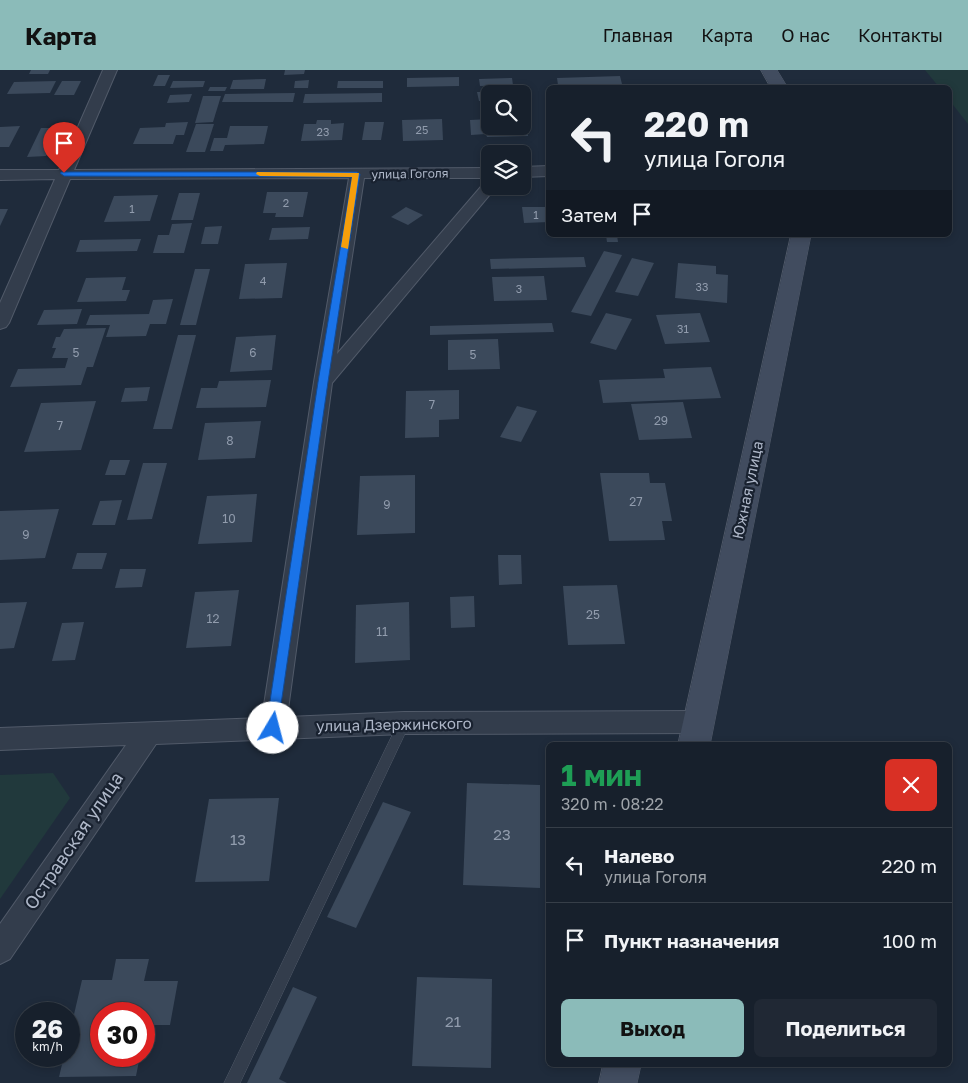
<!DOCTYPE html>
<html lang="ru">
<head>
<meta charset="utf-8">
<style>
	body { margin:0; font-family:"Golos Text",sans-serif; background:#202834; color:#f1f3f6; height:100vh; display:flex; flex-direction:column; font-size:19px; white-space:nowrap }
	* { box-sizing:border-box; margin:0 }
	p { font-size:16px; color:#9ea3a9 }
	.icon { flex:none; width:28px; height:28px; fill:none; stroke:currentColor; stroke-width:2; stroke-linecap:round; stroke-linejoin:round }
	.map { position:relative; flex:1; overflow:hidden }
	.side { position:absolute; left:546px; top:672px; width:406px; height:325px; display:flex; flex-direction:column; background:#17202c; border-radius:8px; box-shadow:0 2px 8px #0003,0 0 0 1px #363e48 }
	.side>* { flex:none }
	.guide { position:absolute; left:546px; top:15px; width:406px; height:152px; border-radius:8px; box-shadow:0 2px 8px #0003,0 0 0 1px #363e48; background:#17202c; color:#f1f3f6; overflow:hidden }
	.controls { position:absolute; left:481px; top:15px; display:grid; gap:10px }
	.controls a { display:grid; place-items:center; width:50px; height:50px; border-radius:8px; background:#17202c; box-shadow:0 2px 8px #0003,0 0 0 1px #363e48; font-size:25px }
	.speed { position:absolute; left:15px; top:932px; display:flex; gap:10px; font-size:25px; font-weight:700; text-align:center }
	.speed>* { display:grid; place-content:center; width:65px; height:65px; border-radius:50%; background:#17202c; box-shadow:0 2px 8px #0003,0 0 0 1px #363e48; line-height:1 }
	.speed small { font-size:12px; font-weight:400 }
	.speed .limit { border:8px solid #d22; background:#fff; color:#111 }
	.pin { position:absolute; display:grid; place-items:center; width:42px; height:42px; color:#fff; margin:-51px -21px; border-radius:50% 50% 50% 0; rotate:-45deg; box-shadow:0 0 5px #0007 }
	.pin .icon { rotate:45deg }
	.me { position:absolute; width:55px; margin:-28px; rotate:8deg; stroke-linejoin:round; filter:drop-shadow(0 0 4px #0008) }
	.turn { display:flex; align-items:center; gap:18px; height:105px; padding:0 15px; font-size:22px }
	.turn .icon { width:65px; height:65px; stroke-width:2.5 }
	.turn b { display:block; font-size:35px; line-height:42px }
	.then { display:flex; align-items:center; height:48px; padding:0 15px; background:#0003; gap:10px; font-size:19px }
	.round { display:grid; place-items:center; flex:none; width:52px; height:52px; border-radius:8px; background:#202834 }
	.summary { display:flex; align-items:center; justify-content:space-between; height:85px; padding:0 15px }
	h1 { font-size:30px; font-weight:700; line-height:38px; color:#1e9e55 }
	.action { display:flex; gap:10px; margin-top:auto; padding:10px 15px }
	.action a { flex:1; height:58px; border-radius:8px; background:#8bbbb9; color:#111; font-size:20px; font-weight:700; line-height:58px; text-align:center }
	.action a+a { background:#202834; color:#f1f3f6 }
	ul { padding:0; list-style:none }
	li { display:flex; align-items:center; gap:15px; height:75px; padding:0 15px; border-top:1px solid #363e48 }
	li div { flex:1 }
	li b { display:block; font-size:19px }
	li em { font-style:normal }
	header { display:flex; align-items:center; gap:30px; box-sizing:border-box; height:70px; padding:0 25px; background:#8bbbb9; color:#111 }
	header strong { font-size:24px }
	nav { display:flex; gap:28px; margin-inline-start:auto; font-size:18px }
	.map>svg:first-child { display:block }
	.green { fill:#21393c }
	.building { fill:#3b495b }
	.lines { fill:none; stroke-linecap:round; stroke-linejoin:round }
	.lane-casing { stroke:#515a69; stroke-width:1 }
	.street-casing { stroke:#515a69; stroke-width:2 }
	.secondary-casing { stroke:#515a69; stroke-width:1 }
	.lane { fill:#333d4c; fill-rule:evenodd }
	.street { fill:#333d4c; fill-rule:evenodd }
	.secondary { fill:#414c5f; fill-rule:evenodd }
	.route { fill:#1a73e8; stroke:#114b97 }
	.slow { fill:#f59e0b }
	.labels { text-anchor:middle; stroke-width:4.5; stroke-linejoin:round; paint-order:stroke }
	.far-number-label { font-size:11px; fill:#919cad }
	.far-street-label { font-size:12px; fill:#aeb7c8; stroke:#192230 }
	.number-label { font-size:12px; fill:#919cad }
	.street-label { font-size:15px; fill:#aeb7c8; stroke:#192230 }
	.near-number-label { font-size:15px; fill:#919cad }
	.near-street-label { font-size:18px; fill:#aeb7c8; stroke:#192230 }
</style>
</head>
<body>
<header>
<strong>Карта</strong>
<nav><a>Главная</a><a>Карта</a><a>О нас</a><a>Контакты</a></nav>
</header>
<div class="map">
<svg width="968" height="1013" viewBox="0 0 968 1013">
	<rect width="100%" height="100%" fill="#1f2b3b"/>
	<g class="green">
		<polygon points="925,0 968,0 968,54 950,31 950,18 939,17"/>
		<polygon points="53,703 70,728 0,829 0,705"/>
	</g>
	<g class="building">
		<polygon points="31,0 50,0 48,4 29,4"/>
		<polygon points="285,0 305,0 304,4 284,5"/>
		<polygon points="158,5 170,5 165,16 153,16"/>
		<polygon points="620,6 622,14 558,15 557,8"/>
		<polygon points="459,7 459,16 407,17 407,8"/>
		<polygon points="512,8 513,15 480,16 479,9"/>
		<polygon points="266,9 264,19 230,19 233,10"/>
		<polygon points="309,10 308,18 294,18 295,11"/>
		<polygon points="56,11 50,23 7,24 14,12"/>
		<polygon points="62,11 81,11 74,25 54,25"/>
		<polygon points="173,11 205,11 203,17 170,18"/>
		<polygon points="338,11 383,11 383,18 337,18"/>
		<polygon points="210,17 227,17 225,21 208,21"/>
		<polygon points="516,21 517,24 490,24 490,31 479,31 477,22"/>
		<polygon points="295,23 293,32 222,32 225,24"/>
		<polygon points="382,23 382,32 303,33 305,24"/>
		<polygon points="192,24 189,32 167,33 170,25"/>
		<polygon points="203,26 221,26 213,52 195,53"/>
		<polygon points="523,45 528,66 487,67 486,64 471,65 470,50 490,49 490,56 522,56"/>
		<polygon points="442,49 443,70 403,71 402,50"/>
		<polygon points="317,50 331,50 331,54 344,53 342,70 301,71 304,54 316,54"/>
		<polygon points="188,52 184,65 176,65 173,74 133,74 140,58 165,57 166,53"/>
		<polygon points="365,52 384,52 381,70 362,70"/>
		<polygon points="196,54 214,54 205,82 186,82"/>
		<polygon points="20,56 9,77 0,77 0,57"/>
		<polygon points="230,56 268,56 264,74 225,75 223,81 210,81 214,68 227,68"/>
		<polygon points="41,58 60,58 46,86 27,87"/>
		<polygon points="267,122 308,122 303,147 275,147 276,143 263,143"/>
		<polygon points="179,123 200,123 193,150 171,150"/>
		<polygon points="158,125 150,151 104,152 114,126"/>
		<polygon points="406,137 423,145 408,155 391,147"/>
		<polygon points="522,137 549,137 549,152 524,153"/>
		<polygon points="0,139 8,139 0,156"/>
		<polygon points="192,153 184,183 153,183 158,165 169,165 172,154"/>
		<polygon points="222,156 218,174 201,174 205,157"/>
		<polygon points="310,157 308,169 269,170 272,158"/>
		<polygon points="606,165 617,165 618,172 607,172"/>
		<polygon points="141,169 137,181 76,182 80,170"/>
		<polygon points="604,181 622,185 591,246 571,242"/>
		<polygon points="584,187 586,197 491,199 490,189"/>
		<polygon points="632,188 654,193 638,226 615,222"/>
		<polygon points="287,193 282,228 239,229 245,194"/>
		<polygon points="678,193 716,196 716,204 728,205 727,233 675,228"/>
		<polygon points="195,199 210,199 196,255 180,255"/>
		<polygon points="544,206 547,230 494,231 492,207"/>
		<polygon points="126,207 122,220 130,220 126,231 77,232 86,208"/>
		<polygon points="173,229 166,254 150,254 146,266 106,267 110,255 86,255 90,245 149,244 153,230"/>
		<polygon points="82,239 77,254 37,255 44,240"/>
		<polygon points="606,243 632,249 616,280 590,273"/>
		<polygon points="700,243 710,272 665,274 656,245"/>
		<polygon points="552,253 554,262 430,265 430,256"/>
		<polygon points="106,258 93,297 87,297 81,315 10,317 18,299 65,298 68,288 52,288 56,278 52,278 56,267 60,267 64,259"/>
		<polygon points="178,265 196,265 172,359 153,359"/>
		<polygon points="276,265 272,300 230,302 236,267"/>
		<polygon points="498,269 500,299 448,300 448,270"/>
		<polygon points="711,297 721,328 603,333 599,310 665,308 663,299"/>
		<polygon points="271,310 266,337 196,338 201,318 217,318 219,311"/>
		<polygon points="150,317 147,331 121,332 125,318"/>
		<polygon points="459,320 459,349 439,350 439,367 405,368 406,321"/>
		<polygon points="96,331 81,380 24,382 41,333"/>
		<polygon points="683,332 692,368 639,370 631,334"/>
		<polygon points="517,336 537,341 521,372 500,367"/>
		<polygon points="261,351 255,388 198,390 205,353"/>
		<polygon points="110,390 130,390 125,405 105,405"/>
		<polygon points="143,393 167,393 152,449 127,450"/>
		<polygon points="600,403 649,403 650,413 665,413 672,451 662,451 665,470 609,471"/>
		<polygon points="415,405 415,463 357,465 360,406"/>
		<polygon points="257,424 252,472 198,474 207,426"/>
		<polygon points="122,430 115,455 92,455 100,431"/>
		<polygon points="59,439 45,488 0,490 0,441"/>
		<polygon points="77,483 107,483 102,499 72,499"/>
		<polygon points="498,485 521,485 522,514 499,515"/>
		<polygon points="120,499 146,499 142,517 115,518"/>
		<polygon points="617,515 625,574 568,575 563,516"/>
		<polygon points="239,520 231,576 186,578 195,522"/>
		<polygon points="474,526 475,557 451,558 450,527"/>
		<polygon points="27,532 14,578 0,579 0,533"/>
		<polygon points="409,532 410,590 355,593 356,535"/>
		<polygon points="84,552 75,590 52,591 62,553"/>
		<polygon points="467,713 540,715 540,818 463,815"/>
		<polygon points="279,728 269,811 195,812 209,729"/>
		<polygon points="383,732 411,742 356,858 327,847"/>
		<polygon points="116,889 149,889 144,911 178,911 170,955 146,955 144,962 144,944 101,944 101,986 140,986 136,1006 59,1007 64,986 69,986 69,966 82,910 112,910"/>
		<polygon points="417,907 492,909 491,998 412,996"/>
		<polygon points="293,917 317,927 279,1009 287,1013 247,1013"/>
	</g>
	<g class="lines">
		<defs>
			<polygon id="lane" points="404,648 408,649 410,653 240,1013 224,1013 400,649"/>
			<g id="street">
				<polygon points="103,0 117,0 74,100 490,98 490,108 364,108 337,284 485,112 490,110 490,116 497,116 332,313 287,647 404,642 699,641 708,644 712,652 708,660 699,663 404,664 156,674 10,889 0,894 0,854 126,675 0,680 0,658 262,648 314,312 349,108 70,109 9,253 6,257 0,259 0,233 55,109 0,110 0,100 59,100"/>
				<polygon points="549,96 549,106 522,107 522,97"/>
			</g>
			<g id="secondary">
				<polygon points="761,0 777,0 788,18 771,18"/>
				<polygon points="791,165 811,165 710,675 678,675"/>
				<polygon points="603,995 641,995 637,1013 599,1013"/>
			</g>
		</defs>
		<use href="#lane" class="lane-casing"/>
		<use href="#street" class="street-casing"/>
		<use href="#secondary" class="secondary-casing"/>
		<use href="#lane" class="lane"/>
		<use href="#street" class="street"/>
		<use href="#secondary" class="secondary"/>
	</g>
	<polygon class="route" points="61,102 357,102 360,104 328,312 277,662 273,664 266,658 318,312 352,107 64,106 60,103"/>
	<polygon class="slow" points="257,102 359,103 348,179 341,177 352,107 260,106 256,104"/>
	<g class="labels">
		<g class="far-number-label">
			<text x="422" y="64">25</text>
			<text x="323" y="66">23</text>
			<text x="286" y="137">2</text>
			<text x="132" y="143">1</text>
			<text x="536" y="149">1</text>
			<text x="263" y="215">4</text>
			<text x="702" y="221">33</text>
			<text x="519" y="223">3</text>
			<text x="683" y="263">31</text>
		</g>
		<g class="far-street-label">
			<text transform="translate(410 104) rotate(-1)" y="4">улица Гоголя</text>
		</g>
		<g class="number-label">
			<text x="76" y="287">5</text>
			<text x="253" y="287">6</text>
			<text x="473" y="289">5</text>
			<text x="432" y="339">7</text>
			<text x="661" y="355">29</text>
			<text x="60" y="360">7</text>
			<text x="230" y="375">8</text>
			<text x="636" y="436">27</text>
			<text x="387" y="439">9</text>
			<text x="229" y="453">10</text>
			<text x="26" y="469">9</text>
			<text x="593" y="549">25</text>
			<text x="213" y="553">12</text>
			<text x="382" y="566">11</text>
		</g>
		<g class="street-label">
			<text transform="translate(748 420) rotate(-78)" y="5">Южная улица</text>
			<text transform="translate(394 655) rotate(-1)" y="5">улица Дзержинского</text>
		</g>
		<g class="near-number-label">
			<text x="502" y="770">23</text>
			<text x="238" y="775">13</text>
			<text x="453" y="957">21</text>
		</g>
		<g class="near-street-label">
			<text transform="translate(74 771) rotate(-56)" y="6">Остравская улица</text>
		</g>
	</g>
</svg>
<div class="controls">
<a><svg class="icon" aria-label="search" viewBox="0 0 24 24"><circle cx="10" cy="10" r="6"/><path d="M15 15l6 6"/></svg></a>
<a><svg class="icon" aria-label="layers" viewBox="0 0 24 24"><path d="M12 4l9 5-9 5-9-5zM3 14l9 5 9-5"/></svg></a>
</div>
<div class="speed"><div>26<small>km/h</small></div><div class="limit">30</div></div>
<div class="pin" style="left:64px;top:103px;background:#d93025"><svg class="icon" aria-label="arrive" viewBox="0 0 24 24"><path d="M6 21V4h12l-3 4 3 4H6"/></svg></div>
<svg class="me" style="left:273px;top:658px" viewBox="-20 -20 40 40"><circle r="19" fill="#fff"/><path d="M0-13L10 11 0 6-10 11z" fill="#1a73e8"/></svg>
<div class="guide">
<div class="turn"><svg class="icon" aria-label="left" viewBox="0 0 24 24"><path d="M17 20v-9H6M10 6l-5 5 5 5"/></svg><div><b>220 m</b>улица Гоголя</div></div>
<div class="then">Затем<svg class="icon" aria-label="arrive" viewBox="0 0 24 24"><path d="M6 21V4h12l-3 4 3 4H6"/></svg></div>
</div>
<section class="side">
<div class="summary"><div><h1>1 мин</h1><p>320 m · 08:22</p></div><a class="round" style="background:#d93025;color:#fff"><svg class="icon" aria-label="close" viewBox="0 0 24 24"><path d="M6 6l12 12M18 6L6 18"/></svg></a></div>
<ul>
<li><svg class="icon" aria-label="left" viewBox="0 0 24 24"><path d="M17 20v-9H6M10 6l-5 5 5 5"/></svg><div><b>Налево</b><p>улица Гоголя</p></div><em>220 m</em></li>
<li><svg class="icon" aria-label="arrive" viewBox="0 0 24 24"><path d="M6 21V4h12l-3 4 3 4H6"/></svg><div><b>Пункт назначения</b></div><em>100 m</em></li>
</ul>
<div class="action"><a>Выход</a><a>Поделиться</a></div>
</section>
</div>
</body>
</html>
